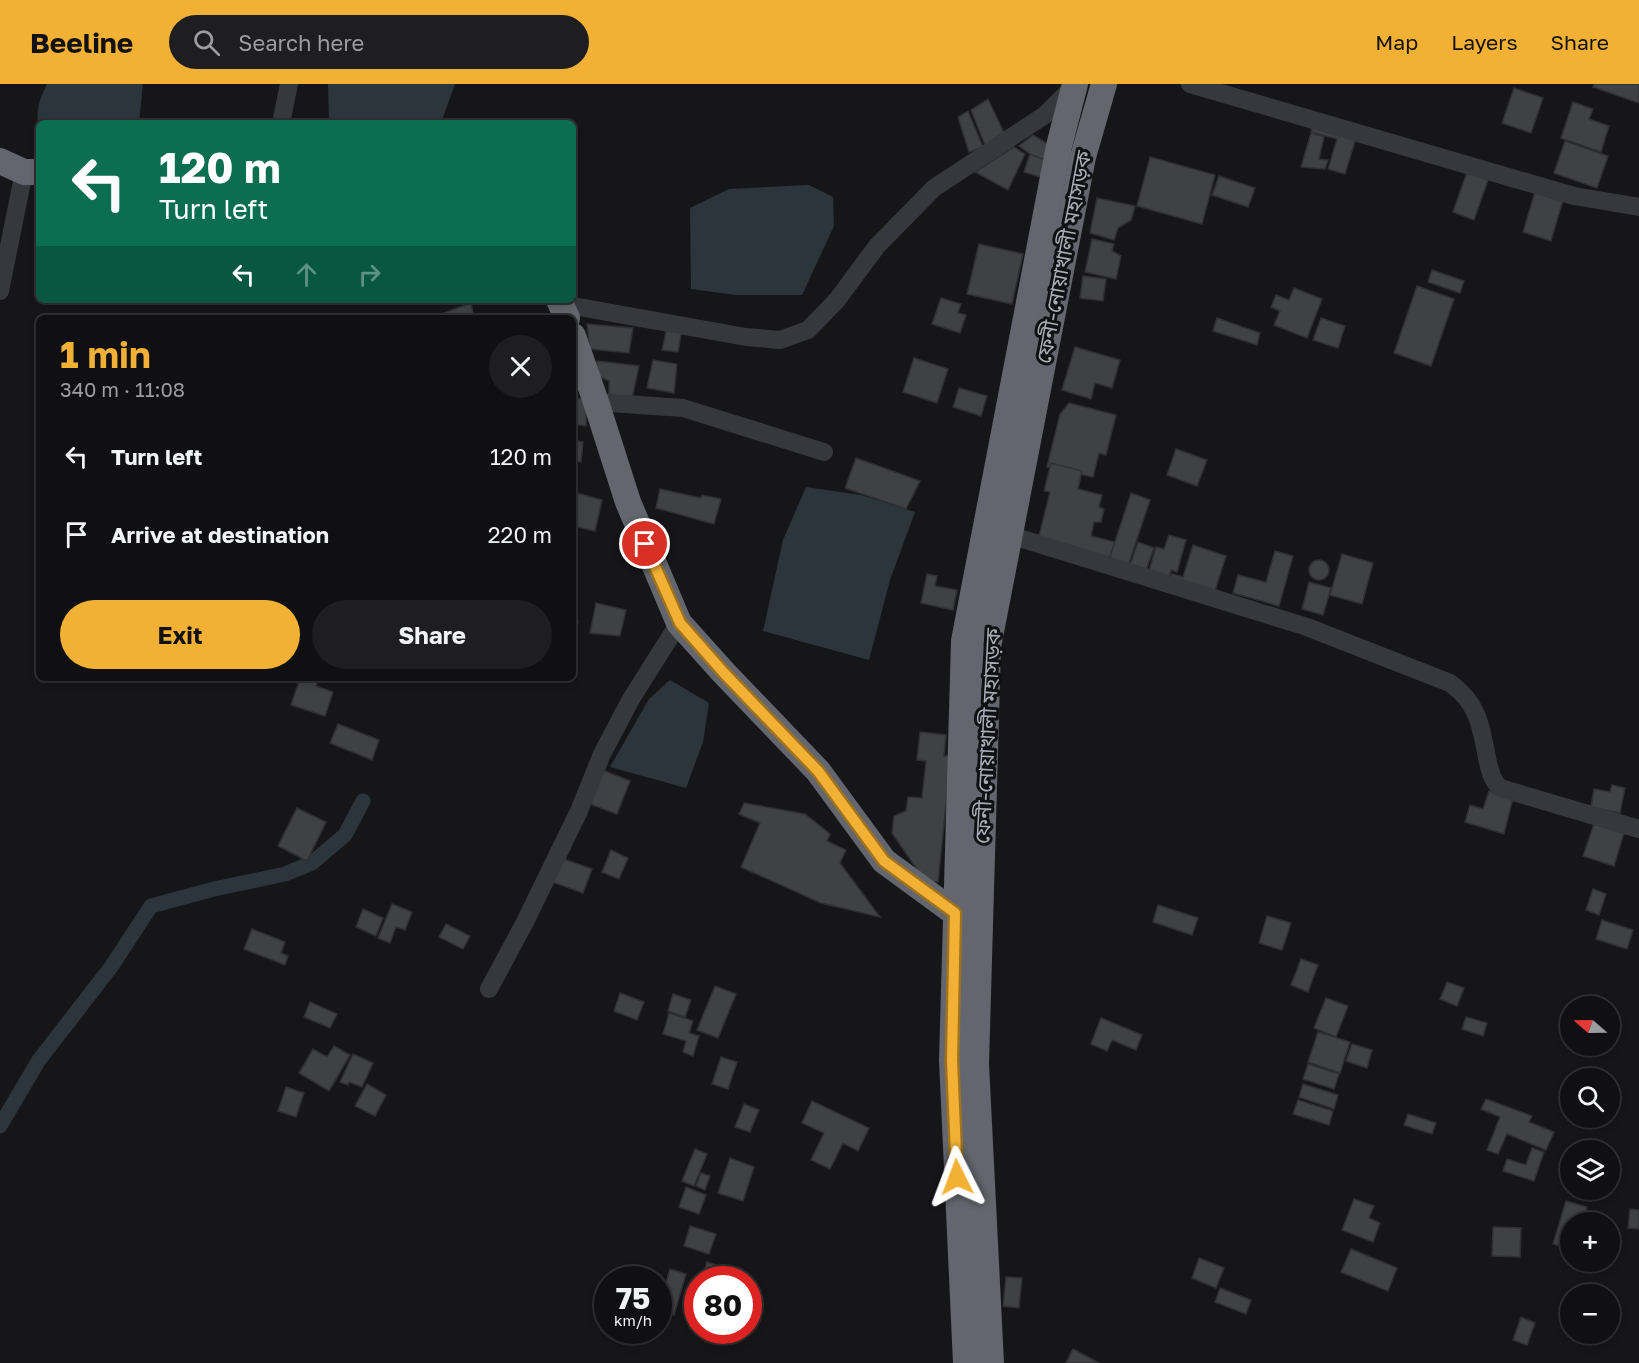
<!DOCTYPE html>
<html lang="en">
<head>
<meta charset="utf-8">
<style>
	body { margin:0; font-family:"Golos Text","Noto Sans Bengali",sans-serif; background:#1e1e20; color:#f1f3f6; height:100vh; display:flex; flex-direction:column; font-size:22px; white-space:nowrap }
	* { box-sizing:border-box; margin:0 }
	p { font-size:20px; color:#9c9d9f }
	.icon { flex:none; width:33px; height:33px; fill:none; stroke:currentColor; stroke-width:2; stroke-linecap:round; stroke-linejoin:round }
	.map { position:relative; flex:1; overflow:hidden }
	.sheet { position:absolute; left:36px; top:231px; width:540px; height:366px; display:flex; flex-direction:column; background:#101012; border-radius:9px; box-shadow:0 3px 9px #0003,0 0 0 2px #303032 }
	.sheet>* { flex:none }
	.guide { position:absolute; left:36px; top:36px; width:540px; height:183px; border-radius:9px; box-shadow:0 3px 9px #0003,0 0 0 2px #303032; background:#0b6e4f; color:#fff; overflow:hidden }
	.needle { width:39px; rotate:290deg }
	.controls { position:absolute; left:1560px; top:912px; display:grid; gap:12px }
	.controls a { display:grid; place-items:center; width:60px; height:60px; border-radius:50%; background:#101012; box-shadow:0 3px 9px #0003,0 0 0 2px #303032; font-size:30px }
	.speed { position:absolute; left:594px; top:1182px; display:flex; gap:12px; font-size:30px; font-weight:700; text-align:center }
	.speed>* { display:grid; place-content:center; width:78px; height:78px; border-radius:50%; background:#101012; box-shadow:0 3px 9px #0003,0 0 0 2px #303032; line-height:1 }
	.speed small { font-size:15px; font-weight:400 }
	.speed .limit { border:9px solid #d22; background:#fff; color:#111 }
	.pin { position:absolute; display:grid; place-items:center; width:51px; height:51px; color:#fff; margin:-26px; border:3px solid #fff; border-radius:50%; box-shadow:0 2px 6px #0007 }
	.me { position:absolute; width:66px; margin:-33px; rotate:357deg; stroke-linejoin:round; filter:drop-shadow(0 0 4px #0008) }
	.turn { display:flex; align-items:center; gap:21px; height:126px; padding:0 24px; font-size:27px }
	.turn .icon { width:78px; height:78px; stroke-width:2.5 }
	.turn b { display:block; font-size:42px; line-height:51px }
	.lanes { display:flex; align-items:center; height:57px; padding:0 24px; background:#0003; justify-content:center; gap:30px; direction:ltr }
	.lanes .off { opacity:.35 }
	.round { display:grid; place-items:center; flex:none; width:63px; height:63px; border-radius:32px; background:#1e1e20 }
	.summary { display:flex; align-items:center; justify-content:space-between; height:102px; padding:0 24px }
	h1 { font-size:36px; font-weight:700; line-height:45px; color:#f2b134 }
	.cta { display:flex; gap:12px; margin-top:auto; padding:12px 24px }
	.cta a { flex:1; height:69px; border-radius:36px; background:#f2b134; color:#111; font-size:24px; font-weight:700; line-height:69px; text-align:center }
	.cta a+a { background:#1e1e20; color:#f1f3f6 }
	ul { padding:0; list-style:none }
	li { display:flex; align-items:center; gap:18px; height:78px; padding:0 24px }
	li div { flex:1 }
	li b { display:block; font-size:22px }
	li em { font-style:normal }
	header { display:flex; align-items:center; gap:36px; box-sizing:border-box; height:84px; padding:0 30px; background:#f2b134; color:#111 }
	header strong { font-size:28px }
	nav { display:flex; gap:33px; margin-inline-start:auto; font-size:21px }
	.search { width:420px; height:54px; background:#1e1e20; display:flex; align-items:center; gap:15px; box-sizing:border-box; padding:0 21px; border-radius:33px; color:#9c9d9f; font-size:22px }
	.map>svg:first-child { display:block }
	.water { fill:#2c353c }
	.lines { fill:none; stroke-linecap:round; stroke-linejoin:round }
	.canal { stroke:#2c353c; stroke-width:15 }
	.building { fill:#404145; stroke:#303034; stroke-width:1.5 }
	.minor { stroke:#37383d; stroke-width:18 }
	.highway { stroke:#63666e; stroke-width:26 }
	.route-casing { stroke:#9d7322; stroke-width:15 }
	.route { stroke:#f2b134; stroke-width:10 }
	.labels { text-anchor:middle; stroke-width:6; stroke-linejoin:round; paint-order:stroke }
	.street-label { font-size:21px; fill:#a8adb8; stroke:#111113 }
</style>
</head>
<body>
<header>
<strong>Beeline</strong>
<div class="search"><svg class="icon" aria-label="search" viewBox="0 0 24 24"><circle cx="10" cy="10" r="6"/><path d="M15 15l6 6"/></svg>Search here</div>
<nav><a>Map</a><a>Layers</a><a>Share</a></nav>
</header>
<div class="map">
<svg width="1639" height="1279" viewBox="0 0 1639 1279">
	<rect width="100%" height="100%" fill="#161618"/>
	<g class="water">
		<path d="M47,0H143L139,39H39V47C35,30 39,15 47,0Z"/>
		<polygon points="328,0 455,0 441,39 333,39 329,34"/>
		<polygon points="809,101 833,113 834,142 802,211 736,211 691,205 690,124 729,105"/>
		<polygon points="806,403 861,411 915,428 890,496 869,576 763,547 783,456"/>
		<polygon points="670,596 709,619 703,658 686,704 610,683 649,615"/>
	</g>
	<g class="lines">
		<polyline class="canal" points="0,1042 39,976 111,883 151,822 214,805 285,790 312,779 345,751 363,717"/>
	</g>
	<g class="building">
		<polygon points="1594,0 1639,0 1639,19 1593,3"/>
		<polygon points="1514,4 1543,14 1531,49 1502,39"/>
		<polygon points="988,15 1005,51 985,61 971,26"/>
		<polygon points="1573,18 1593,25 1589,35 1609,42 1601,68 1561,54"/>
		<polygon points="968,27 983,63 969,68 958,33"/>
		<polygon points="1315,35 1358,47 1345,90 1328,85 1337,55 1311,48"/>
		<polygon points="1311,49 1324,53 1319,75 1328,76 1325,85 1301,83"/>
		<polygon points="1033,51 1061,68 1057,81 1033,76 1030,70 1019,62"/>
		<polygon points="1565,57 1608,72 1597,104 1554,89"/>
		<polygon points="1014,63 1025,70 1008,106 975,88"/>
		<polygon points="1030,70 1057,81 1050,96 1024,88"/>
		<polygon points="1150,73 1215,91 1202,140 1137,122"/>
		<polygon points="1467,88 1488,96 1474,136 1453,128"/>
		<polygon points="1219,92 1255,104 1248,123 1212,111"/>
		<polygon points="1535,108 1563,116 1551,157 1523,148"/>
		<polygon points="1097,114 1135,122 1131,136 1118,144 1114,156 1090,149"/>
		<polygon points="1092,155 1114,160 1112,167 1121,172 1116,195 1085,188"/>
		<polygon points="979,160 1023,170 1012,220 967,210"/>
		<polygon points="1432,186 1464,197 1460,209 1428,198"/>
		<polygon points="1083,192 1106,195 1103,217 1080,214"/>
		<polygon points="1417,202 1454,215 1431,282 1394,269"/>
		<polygon points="1294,204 1322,215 1307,254 1274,241 1280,227 1271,223 1276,211 1289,216"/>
		<polygon points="941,214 961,220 958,229 966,231 960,249 932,240"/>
		<polygon points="471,219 474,234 438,234 438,231"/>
		<polygon points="1217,234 1260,249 1257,261 1213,247"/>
		<polygon points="1321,234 1345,242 1338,264 1313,256"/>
		<polygon points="668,239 682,245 678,268 662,266"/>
		<polygon points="587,240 633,244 629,269 590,265"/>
		<polygon points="1075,263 1120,276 1112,304 1095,299 1091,315 1062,306"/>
		<polygon points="914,274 948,285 937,319 903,308"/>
		<polygon points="653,276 677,280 674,309 647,304"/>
		<polygon points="597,277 639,282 632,315 609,311 609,297 596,291"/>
		<polygon points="959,304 987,312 981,332 953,323"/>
		<polygon points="573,314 586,315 586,342 573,340"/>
		<polygon points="1069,319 1116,331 1106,371 1099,369 1093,393 1047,383 1060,330"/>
		<polygon points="573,356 583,358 581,378 573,376"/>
		<polygon points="1176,365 1207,376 1197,402 1167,391"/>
		<polygon points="856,374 920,397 906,425 845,404"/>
		<polygon points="1051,379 1082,387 1078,405 1102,411 1099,423 1104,425 1101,438 1094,438 1091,452 1115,458 1110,482 1036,464 1050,408 1044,407"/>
		<polygon points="660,405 701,414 702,411 721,415 714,440 656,424"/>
		<polygon points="573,408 602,416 595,447 573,442"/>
		<polygon points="1131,409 1150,416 1128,482 1109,476"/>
		<polygon points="1169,451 1186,456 1177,488 1171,486 1169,496 1148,490 1156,463 1164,465"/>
		<polygon points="1138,458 1154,464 1145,489 1129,484"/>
		<polygon points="1193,461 1226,472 1214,510 1171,494 1172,490 1183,493"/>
		<polygon points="1275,467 1293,472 1279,522 1233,509 1238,491 1266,498"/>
		<polygon points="1342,470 1373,479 1362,520 1330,511"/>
		<circle cx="1319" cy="486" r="10"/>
		<polygon points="927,490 937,492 935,502 957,506 953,526 921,519"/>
		<polygon points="1309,498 1331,504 1323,531 1302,525"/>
		<polygon points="596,519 626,526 620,552 590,549"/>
		<polygon points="573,536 578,537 573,562"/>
		<polygon points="300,594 319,594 316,602 333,608 325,632 291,621"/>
		<polygon points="338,640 379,656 372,676 330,659"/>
		<polygon points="920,648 946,651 944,672 951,672 938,798 925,797 892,749 894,732 906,727 908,713 922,714 926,677 917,676"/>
		<polygon points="600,685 630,697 617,730 587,719"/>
		<polygon points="1612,701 1625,704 1620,729 1591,723 1594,705 1610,708"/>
		<polygon points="1489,707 1513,714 1504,750 1465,738 1470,721 1483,725"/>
		<polygon points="744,719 805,730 830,750 827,757 846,766 840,779 880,833 821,819 741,783 760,739 739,730"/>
		<polygon points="297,724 326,738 307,777 278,762"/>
		<polygon points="1594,740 1624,749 1614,782 1583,772"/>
		<polygon points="611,766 628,774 619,795 602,788"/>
		<polygon points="558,773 592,785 583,809 550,797"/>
		<polygon points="1593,805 1606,810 1599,831 1586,826"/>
		<polygon points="392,820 412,828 405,846 396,843 390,859 378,854"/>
		<polygon points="1158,821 1198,834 1192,851 1153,838"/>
		<polygon points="363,825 383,834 376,852 356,843"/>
		<polygon points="1267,832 1291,839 1282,866 1259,859"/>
		<polygon points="1602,836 1633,846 1627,865 1596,855"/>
		<polygon points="446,840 470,852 463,865 439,853"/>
		<polygon points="252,845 285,858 281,869 288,872 285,881 244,865"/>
		<polygon points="1301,875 1318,881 1308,908 1291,901"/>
		<polygon points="1447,898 1464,904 1457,922 1440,915"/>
		<polygon points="715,902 736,910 718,954 697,946"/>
		<polygon points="620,909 644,918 637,936 614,927"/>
		<polygon points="673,910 691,916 685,933 668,927"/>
		<polygon points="1326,914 1348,922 1336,953 1314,944"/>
		<polygon points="310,918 337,930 330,944 304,933"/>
		<polygon points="669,929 693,937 689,949 699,952 693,972 683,968 686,957 663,950"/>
		<polygon points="1466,933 1487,939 1483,952 1462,945"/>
		<polygon points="1101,934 1142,951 1136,966 1112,956 1107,967 1091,960"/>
		<polygon points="1318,948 1350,958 1340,989 1308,978"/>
		<polygon points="1352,960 1372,966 1367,984 1346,977"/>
		<polygon points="334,962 350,971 329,1007 299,989 313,965 327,973"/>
		<polygon points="353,970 373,979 362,1003 349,998 348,1001 340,998"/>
		<polygon points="721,973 737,978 728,1005 712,1000"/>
		<polygon points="1308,980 1339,990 1334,1005 1303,995"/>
		<polygon points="367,1000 386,1011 375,1032 355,1022"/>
		<polygon points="1303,1000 1338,1011 1334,1025 1299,1013"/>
		<polygon points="286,1003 304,1009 296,1033 278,1027"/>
		<polygon points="1486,1015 1532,1032 1529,1038 1554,1048 1546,1066 1507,1050 1498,1070 1487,1066 1500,1033 1481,1025"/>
		<polygon points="1298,1016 1333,1027 1329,1041 1293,1030"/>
		<polygon points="812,1017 869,1044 858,1067 843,1059 830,1085 811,1076 824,1049 802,1039"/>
		<polygon points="744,1020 759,1026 750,1048 735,1043"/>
		<polygon points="1408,1030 1436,1039 1432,1050 1404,1041"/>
		<polygon points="1532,1064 1544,1068 1534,1097 1503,1087 1507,1075 1526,1081"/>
		<polygon points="695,1065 707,1070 694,1102 682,1097"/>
		<polygon points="730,1074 754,1083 743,1117 718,1109"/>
		<polygon points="701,1089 710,1092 705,1106 696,1102"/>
		<polygon points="686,1103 706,1111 699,1130 679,1123"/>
		<polygon points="1354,1115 1374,1122 1369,1134 1380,1139 1373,1158 1342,1146"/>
		<polygon points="1566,1117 1587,1123 1583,1138 1570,1138 1570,1165 1553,1160"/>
		<polygon points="1630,1125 1639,1126 1639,1145 1628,1144"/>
		<polygon points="690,1142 716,1150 709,1170 684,1162"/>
		<polygon points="1493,1143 1521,1144 1520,1173 1492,1172"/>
		<polygon points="1351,1165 1397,1184 1388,1207 1341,1188"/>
		<polygon points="1199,1174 1224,1184 1216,1204 1192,1194"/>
		<polygon points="707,1178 725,1184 721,1196 702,1195"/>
		<polygon points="670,1185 686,1190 674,1231 658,1226"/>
		<polygon points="1006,1193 1022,1194 1019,1224 1003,1222"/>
		<polygon points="1220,1204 1251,1216 1246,1230 1215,1218"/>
		<polygon points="1521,1233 1535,1239 1527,1261 1513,1256"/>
		<polygon points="1073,1265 1099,1279 1066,1279"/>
	</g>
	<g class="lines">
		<g class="minor">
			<polyline points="1190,0 1574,112 1639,123"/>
			<polyline points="281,39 289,0"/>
			<polyline points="0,207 24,88"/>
			<polyline points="562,220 746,253 780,256 808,246 837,216 877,162 934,104 1045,31 1075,1"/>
			<polyline points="596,318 683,324 824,368"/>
			<path d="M1010,451L1307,543L1450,599C1478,619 1481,642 1487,674C1490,686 1491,695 1500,704L1639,745"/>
			<polyline points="489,905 525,838 579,727 602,670 631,615 679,539"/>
		</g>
		<g class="highway">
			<polyline points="0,77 24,88 39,88"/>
			<polyline points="559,216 567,234"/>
			<polyline points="573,252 596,318 628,418 679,539 724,589 818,687 884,777 955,829 963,837"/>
			<polyline points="966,1279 952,976 964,557 1059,62 1075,0"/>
			<polyline points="991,1279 976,980 988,563 1083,73 1104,0"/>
		</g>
	</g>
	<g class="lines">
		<defs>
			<polyline id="route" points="645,460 680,539 724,589 818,687 884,777 955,829 952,976 957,1093"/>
		</defs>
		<use href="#route" class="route-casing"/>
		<use href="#route" class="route"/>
	</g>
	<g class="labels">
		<g class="street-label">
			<text transform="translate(1064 173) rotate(-79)" y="7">ফেনী-নোয়াখালী মহাসড়ক</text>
			<text transform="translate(988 652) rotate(-87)" y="7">ফেনী-নোয়াখালী মহাসড়ক</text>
		</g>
	</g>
</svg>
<div class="controls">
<a><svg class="needle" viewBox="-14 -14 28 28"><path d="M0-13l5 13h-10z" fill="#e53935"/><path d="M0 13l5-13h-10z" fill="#9c9d9f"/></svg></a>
<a><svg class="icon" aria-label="search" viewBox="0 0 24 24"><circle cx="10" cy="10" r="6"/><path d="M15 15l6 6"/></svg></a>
<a><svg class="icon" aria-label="layers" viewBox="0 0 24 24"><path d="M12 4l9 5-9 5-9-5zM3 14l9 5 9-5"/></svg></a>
<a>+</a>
<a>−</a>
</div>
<div class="speed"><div>75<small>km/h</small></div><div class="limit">80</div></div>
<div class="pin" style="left:645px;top:460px;background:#d93025"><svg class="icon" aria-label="arrive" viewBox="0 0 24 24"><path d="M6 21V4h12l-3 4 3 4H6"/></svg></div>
<svg class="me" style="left:957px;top:1093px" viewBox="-20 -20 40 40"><path d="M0-17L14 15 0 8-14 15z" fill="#f2b134" stroke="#fff" stroke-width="4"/></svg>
<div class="guide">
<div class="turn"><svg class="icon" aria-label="left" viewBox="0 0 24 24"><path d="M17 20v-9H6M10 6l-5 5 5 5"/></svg><div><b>120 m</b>Turn left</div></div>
<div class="lanes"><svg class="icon" aria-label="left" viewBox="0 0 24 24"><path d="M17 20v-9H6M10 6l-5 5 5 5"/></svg><svg class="icon off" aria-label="ahead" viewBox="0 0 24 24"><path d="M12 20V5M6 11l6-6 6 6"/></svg><svg class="icon off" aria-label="right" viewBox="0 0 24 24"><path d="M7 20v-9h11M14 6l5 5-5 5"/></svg></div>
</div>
<section class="sheet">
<div class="summary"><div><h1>1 min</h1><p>340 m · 11:08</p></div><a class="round"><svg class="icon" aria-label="close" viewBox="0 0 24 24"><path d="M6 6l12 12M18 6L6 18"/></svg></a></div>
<ul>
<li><svg class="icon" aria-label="left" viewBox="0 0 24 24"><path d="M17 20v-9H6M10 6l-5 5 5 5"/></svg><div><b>Turn left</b></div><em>120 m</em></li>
<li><svg class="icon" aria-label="arrive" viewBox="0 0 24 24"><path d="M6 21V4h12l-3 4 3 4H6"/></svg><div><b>Arrive at destination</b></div><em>220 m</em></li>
</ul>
<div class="cta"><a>Exit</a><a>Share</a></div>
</section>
</div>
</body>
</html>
